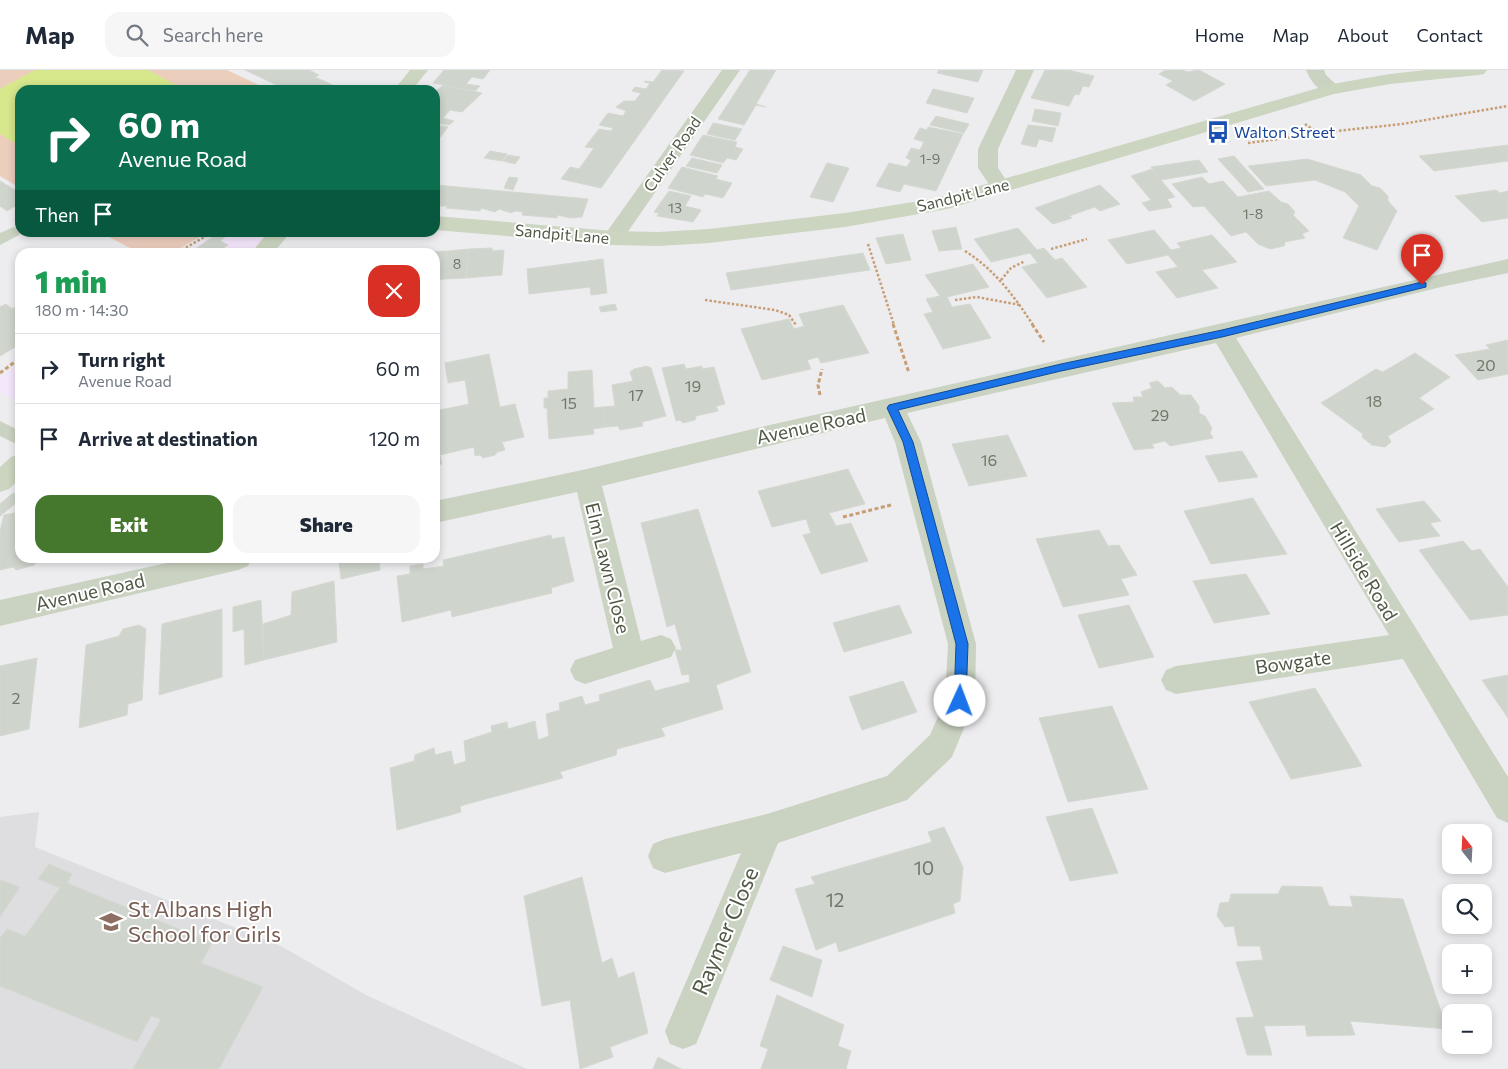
<!DOCTYPE html>
<html lang="en">
<head>
<meta charset="utf-8">
<style>
	body { margin:0; font-family:Commissioner,sans-serif; background:#f6f6f7; color:#1f2937; height:100vh; display:flex; flex-direction:column; font-size:19px; white-space:nowrap }
	* { box-sizing:border-box; margin:0 }
	p { font-size:16px; color:#747a83 }
	.icon { flex:none; width:28px; height:28px; fill:none; stroke:currentColor; stroke-width:2; stroke-linecap:round; stroke-linejoin:round }
	.map { position:relative; flex:1; overflow:hidden }
	.side { position:absolute; left:15px; top:178px; width:425px; height:315px; display:flex; flex-direction:column; background:#fff; border-radius:15px; box-shadow:0 2px 8px #0003 }
	.side>* { flex:none }
	.top-card { position:absolute; left:15px; top:15px; width:425px; height:152px; border-radius:15px; box-shadow:0 2px 8px #0003; background:#0b6e4f; color:#fff; overflow:hidden }
	.needle { width:32px; rotate:342deg }
	.controls { position:absolute; left:1442px; top:754px; display:grid; gap:10px }
	.controls a { display:grid; place-items:center; width:50px; height:50px; border-radius:10px; background:#fff; box-shadow:0 2px 8px #0003; font-size:25px }
	.pin { position:absolute; display:grid; place-items:center; width:42px; height:42px; color:#fff; margin:-51px -21px; border-radius:50% 50% 50% 0; rotate:-45deg; box-shadow:0 0 5px #0007 }
	.pin .icon { rotate:45deg }
	.me { position:absolute; width:55px; margin:-28px; rotate:2deg; stroke-linejoin:round; filter:drop-shadow(0 0 4px #0008) }
	.turn { display:flex; align-items:center; gap:18px; height:105px; padding:0 20px; font-size:22px }
	.turn .icon { width:65px; height:65px; stroke-width:2.5 }
	.turn b { display:block; font-size:35px; line-height:42px }
	.then { display:flex; align-items:center; height:48px; padding:0 20px; background:#0003; gap:10px; font-size:19px }
	.round { display:grid; place-items:center; flex:none; width:52px; height:52px; border-radius:15px; background:#f6f6f7 }
	.summary { display:flex; align-items:center; justify-content:space-between; height:85px; padding:0 20px }
	h1 { font-size:30px; font-weight:800; line-height:38px; color:#1e9e55 }
	.action { display:flex; gap:10px; margin-top:auto; padding:10px 20px }
	.action a { flex:1; height:58px; border-radius:15px; background:#45772d; color:#fff; font-size:20px; font-weight:800; line-height:58px; text-align:center }
	.action a+a { background:#f6f6f7; color:#1f2937 }
	ul { padding:0; list-style:none }
	li { display:flex; align-items:center; gap:15px; height:70px; padding:0 20px; border-top:1px solid #e0e1e3 }
	li div { flex:1 }
	li b { display:block; font-size:19px }
	li em { font-style:normal }
	header { display:flex; align-items:center; gap:30px; box-sizing:border-box; height:70px; padding:0 25px; background:#fff; border-bottom:1px solid #e0e1e3 }
	header strong { font-size:24px }
	nav { display:flex; gap:28px; margin-inline-start:auto; font-size:18px }
	.search { width:350px; height:45px; background:#f6f6f7; display:flex; align-items:center; gap:12px; box-sizing:border-box; padding:0 18px; border-radius:15px; color:#747a83; font-size:19px }
	.map>svg:first-child { display:block }
	.commercial { fill:#f4e6fb }
	.education { fill:#dedee1 }
	.green { fill:#eccebd }
	.water { fill:#d6e78c }
	.building { fill:#cfd5cc; stroke:#d4d8d1 }
	.lines { fill:none; stroke-linecap:round; stroke-linejoin:round }
	.path-far1 { stroke:#c89e76; stroke-width:2.5; stroke-dasharray:2.5 2; stroke-linecap:butt }
	.path { stroke:#c89e76; stroke-width:3; stroke-dasharray:4 2.5; stroke-linecap:butt }
	.lane { fill:#cad2c1; fill-rule:evenodd }
	.street { fill:#cad2c1; fill-rule:evenodd }
	.secondary { fill:#cbd5c0; fill-rule:evenodd }
	.route { fill:#1a73e8; stroke:#114b97 }
	.labels { text-anchor:middle; stroke-width:4; stroke-linejoin:round; paint-order:stroke }
	.far-number-label { font-size:14px; fill:#707868 }
	.far-transit-label { font-size:16px; fill:#164399; stroke:#fff; text-anchor:start }
	.far-street-label { font-size:16px; fill:#515946; stroke:#fff }
	.number-label { font-size:16px; fill:#707868 }
	.street-label { font-size:19px; fill:#515946; stroke:#fff }
	.near-number-label { font-size:19px; fill:#707868 }
	.near-education-label { font-size:22px; fill:#785e54; stroke:#fff; text-anchor:start }
	.near-street-label { font-size:22px; fill:#515946; stroke:#fff }
</style>
</head>
<body>
<header>
<strong>Map</strong>
<div class="search"><svg class="icon" aria-label="search" viewBox="0 0 24 24"><circle cx="10" cy="10" r="6"/><path d="M15 15l6 6"/></svg>Search here</div>
<nav><a>Home</a><a>Map</a><a>About</a><a>Contact</a></nav>
</header>
<div class="map">
<svg width="1508" height="999" viewBox="0 0 1508 999">
	<rect width="100%" height="100%" fill="#ededf0"/>
	<g class="commercial">
		<polygon points="218,163 271,163 250,182 185,182"/>
		<polygon points="20,294 20,333 0,322 0,307"/>
	</g>
	<polygon class="education" points="39,742 35,777 281,876 366,925 527,999 0,999 0,747"/>
	<g class="green">
		<polygon points="0,0 227,0 269,20 20,20 20,118 0,106"/>
		<polygon points="101,163 207,163 173,182 138,182"/>
	</g>
	<polygon class="water" points="35,0 148,0 185,20 20,20 20,76 0,64 0,19"/>
	<g class="building">
		<polygon points="245,0 309,0 319,5 315,7 337,17 333,19 334,20 287,20"/>
		<polygon points="444,0 490,0 483,9 472,7 466,14 480,16 475,21 433,13"/>
		<polygon points="662,0 684,1 601,118 561,109 570,97 579,99 594,78 585,77 599,59 611,61 613,58 599,55 608,43 623,46 626,41 616,37 624,31 635,31 641,23 632,21 635,17 646,19 650,13 644,12 645,11 653,12"/>
		<polygon points="750,0 776,0 756,34 766,37 756,35 744,55 718,49"/>
		<polygon points="939,0 983,0 978,12 937,3"/>
		<polygon points="1045,0 1068,0 1094,6 1089,17 1083,16 1079,25 1075,24 1069,36 1031,28"/>
		<polygon points="1166,0 1183,0 1187,2 1199,0 1225,14 1194,31 1166,15 1173,11 1159,4"/>
		<polygon points="443,15 482,23 462,42 450,40 443,48 454,51 449,55 437,53 436,55 448,57 435,74 435,22"/>
		<polygon points="933,19 974,28 967,43 926,33"/>
		<polygon points="1035,39 1061,43 1058,56 1032,51"/>
		<polygon points="936,46 969,54 964,63 930,55"/>
		<polygon points="713,53 742,59 735,70 707,64"/>
		<polygon points="1028,55 1056,58 1052,72 1039,69 1036,77 1021,74"/>
		<polygon points="928,57 963,64 936,121 904,114 900,122 876,116 889,93 907,97 911,90 906,88 911,78 920,80 924,72 914,69 920,58 927,60"/>
		<polygon points="703,65 737,72 735,77 743,79 736,90 727,88 723,93 690,85"/>
		<polygon points="1508,75 1508,91 1434,101 1419,86"/>
		<polygon points="490,81 507,84 502,91 484,88"/>
		<polygon points="508,85 520,87 515,94 503,91"/>
		<polygon points="1234,86 1264,119 1248,122 1218,89"/>
		<polygon points="692,88 722,95 717,103 686,96"/>
		<polygon points="1307,89 1361,105 1372,116 1380,118 1388,126 1388,131 1397,141 1377,180 1343,168 1359,136 1345,122 1315,110 1266,116 1248,96"/>
		<polygon points="1199,90 1208,102 1161,110 1151,97"/>
		<polygon points="827,93 849,98 833,132 810,127"/>
		<polygon points="682,97 718,106 716,109 732,113 723,128 705,124 703,127 668,118"/>
		<polygon points="1152,99 1175,127 1167,129 1172,137 1149,141 1142,133 1151,130 1131,106"/>
		<polygon points="509,107 518,108 513,120 504,118"/>
		<polygon points="1202,107 1209,114 1223,111 1238,127 1269,121 1281,132 1288,134 1295,142 1293,145 1309,161 1302,164 1305,168 1285,172 1284,176 1270,179 1258,174 1246,162 1231,166 1204,136 1193,137 1172,114"/>
		<polygon points="0,111 20,123 20,133 7,141 0,136"/>
		<polygon points="435,115 469,118 588,129 582,147 570,148 558,145 557,148 522,145 523,142 515,141 511,143 499,139 495,142 481,138 480,141 446,138 448,136 435,136"/>
		<polygon points="1100,115 1120,134 1100,141 1095,137 1069,146 1072,148 1053,154 1035,138"/>
		<polygon points="1496,120 1500,123 1508,121 1508,148 1482,152 1455,126"/>
		<polygon points="669,121 691,126 685,136 701,140 693,152 657,146 659,143 654,142"/>
		<polygon points="956,157 962,179 939,181 932,161"/>
		<polygon points="1018,158 1037,180 1044,178 1055,190 1062,188 1087,217 1047,228 1022,197 1038,193 1030,183 991,192 974,169"/>
		<polygon points="1154,160 1171,180 1181,178 1177,173 1212,165 1237,192 1202,200 1218,218 1177,228 1156,202 1178,197 1168,185 1127,194 1108,170"/>
		<polygon points="220,162 231,162 220,171 228,175 218,182 191,182"/>
		<polygon points="903,164 911,190 886,194 876,168"/>
		<polygon points="492,178 492,181 504,180 502,205 466,208 469,179"/>
		<polygon points="469,179 466,208 444,209 448,181"/>
		<polygon points="448,181 444,209 435,210 435,182 427,182"/>
		<polygon points="863,183 870,200 731,220 726,203"/>
		<polygon points="603,189 607,223 591,225 590,217 529,224 527,199"/>
		<polygon points="973,194 989,217 947,227 952,237 970,234 991,268 943,279 924,244 933,242 926,229 940,226 925,205"/>
		<polygon points="6,234 12,239 20,234 20,274 0,286 0,237"/>
		<polygon points="615,234 617,240 601,242 599,237"/>
		<polygon points="843,235 869,283 821,293 818,287 807,290 811,299 762,310 741,259 789,249 794,259 804,256 799,244"/>
		<polygon points="1508,270 1508,304 1478,310 1455,285 1490,279 1486,275"/>
		<polygon points="1415,283 1450,307 1419,328 1434,339 1388,366 1391,372 1385,377 1372,375 1362,367 1363,364 1321,333 1376,299 1383,302"/>
		<polygon points="489,284 500,337 515,334 524,367 502,372 505,380 497,382 495,385 483,388 480,385 475,386 474,377 440,385 442,394 435,395 435,336 439,336 440,340 469,334 465,310 448,313 445,293"/>
		<polygon points="684,294 686,299 702,296 702,299 714,297 725,334 716,336 718,341 696,346 695,350 683,353 680,350 676,351 662,298"/>
		<polygon points="647,296 651,298 666,346 642,352 643,356 620,360 618,356 606,357 603,337 615,336 612,315 633,311 630,302 634,299"/>
		<polygon points="592,300 594,338 603,337 606,357 593,359 594,364 549,369 547,338 544,338 544,328 548,328 548,321 568,319 568,302"/>
		<polygon points="1158,311 1165,318 1172,317 1180,325 1191,325 1199,336 1199,343 1205,346 1212,358 1210,363 1213,368 1170,376 1165,371 1152,374 1154,378 1134,380 1112,333 1134,332 1133,327 1143,327 1141,322 1152,318 1149,313"/>
		<polygon points="1008,365 1027,406 969,416 952,374"/>
		<polygon points="1242,381 1258,407 1219,412 1205,386"/>
		<polygon points="848,399 865,434 829,443 836,456 851,453 868,491 821,504 803,465 811,463 806,449 772,457 758,421"/>
		<polygon points="13,423 20,427 20,430 0,446 0,434"/>
		<polygon points="1253,428 1287,484 1211,494 1184,441"/>
		<polygon points="1424,431 1441,451 1430,453 1440,466 1399,472 1376,439"/>
		<polygon points="698,439 751,602 716,615 723,639 661,658 665,666 617,679 616,685 560,702 563,708 460,736 461,742 397,760 390,698 414,691 415,685 434,678 435,685 451,681 454,695 466,691 464,671 492,662 491,656 507,652 508,659 535,651 538,670 549,666 546,644 560,640 559,633 582,626 585,635 600,631 599,625 650,610 655,621 690,612 689,604 682,605 675,580 682,580 675,554 667,557 641,453"/>
		<polygon points="20,442 20,488 64,488 48,491 46,489 39,490 34,495 16,500 13,497 0,500 0,461 4,445"/>
		<polygon points="1099,460 1108,476 1119,475 1137,505 1121,509 1129,525 1063,537 1036,469"/>
		<polygon points="551,465 552,469 564,467 574,511 551,518 552,523 452,547 451,540 402,552 397,506 410,504 410,496 423,494 423,499 444,496 443,490"/>
		<polygon points="1463,471 1472,481 1480,479 1508,517 1508,545 1470,550 1419,480"/>
		<polygon points="358,488 379,488 380,500 341,509 339,492"/>
		<polygon points="1246,504 1270,544 1214,553 1193,511"/>
		<polygon points="334,511 337,572 264,590 263,554 291,545 292,522"/>
		<polygon points="261,530 264,590 245,595 244,559 233,562 233,537"/>
		<polygon points="899,535 912,563 844,582 833,553"/>
		<polygon points="1129,535 1154,587 1099,598 1078,545"/>
		<polygon points="222,539 222,607 159,625 162,554"/>
		<polygon points="139,555 146,559 142,630 128,634 127,645 79,658 86,575 119,566 123,559"/>
		<polygon points="37,588 29,659 0,666 0,596"/>
		<polygon points="1508,605 1508,648 1482,610"/>
		<polygon points="903,611 917,642 862,660 849,627"/>
		<polygon points="1315,618 1362,696 1291,709 1249,632"/>
		<polygon points="1112,636 1148,719 1068,732 1039,648"/>
		<polygon points="1092,738 1118,803 1070,811 1046,747"/>
		<polygon points="944,757 963,797 960,831 953,834 955,843 839,882 836,872 816,880 795,819 815,814 811,807 932,772 928,762"/>
		<polygon points="49,794 72,804 67,813 212,873 201,893 263,917 219,999 133,999 161,949 151,946 137,972 0,916 0,868 7,859 25,866 60,818 38,809"/>
		<polygon points="582,807 602,893 612,888 618,908 634,902 648,963 610,977 613,987 580,999 570,930 542,936 524,826"/>
		<polygon points="0,810 20,817 0,847"/>
		<polygon points="1282,816 1322,817 1329,836 1353,837 1350,826 1403,829 1447,959 1350,951 1355,965 1307,966 1305,955 1264,956 1272,985 1247,985 1236,948 1254,947 1236,892 1263,890 1260,876 1238,876 1234,856 1225,857 1217,846 1220,833 1229,832 1231,824 1278,824"/>
		<polygon points="783,876 822,890 812,927 770,910"/>
		<polygon points="777,925 844,955 838,976 851,981 846,999 761,999 768,979 760,976"/>
		<polygon points="658,987 681,999 653,999"/>
	</g>
	<g class="lines">
		<g class="path-far1">
			<polyline points="1305,54 1312,59 1327,62 1402,54 1508,36"/>
			<polyline points="1248,73 1324,63"/>
			<polyline points="868,174 894,255"/>
			<polyline points="1051,179 1087,169"/>
			<path d="M965,181C995,200 1014,226 1033,255"/>
			<polyline points="178,182 213,162"/>
			<polyline points="1001,210 1011,198 1025,191"/>
			<polyline points="705,230 775,240 789,245 796,255"/>
			<polyline points="955,230 977,227 1020,235"/>
		</g>
		<g class="path">
			<polyline points="893,254 909,303"/>
			<polyline points="1032,254 1044,272"/>
			<polyline points="0,303 20,288"/>
			<polyline points="820,325 818,315 822,299"/>
			<polyline points="843,447 891,435"/>
		</g>
		<g class="lane">
			<polygon points="14,157 20,159 21,162 19,165 0,175 0,163"/>
			<polygon points="0,351 20,361 20,376 0,366"/>
		</g>
		<g class="street">
			<polygon points="722,0 740,0 620,173 613,175 606,173 602,168 606,163"/>
			<polygon points="1016,0 1034,0 998,79 998,98 1010,116 1007,120 1000,122 993,120 978,98 978,79"/>
			<path d="M1306,0H1324L1326,5L1341,19L1338,23C1323,27 1311,13 1306,0Z"/>
			<polygon points="1508,189 1508,203 1441,217 1236,268 1508,707 1508,753 1497,748 1403,589 1176,624 1166,620 1161,610 1166,600 1176,596 1389,565 1216,273 907,343 921,372 976,574 975,631 952,687 907,730 778,773 696,974 683,979 670,974 665,961 741,783 665,803 653,798 648,786 653,774 665,769 767,744 887,706 930,665 945,631 948,574 895,372 885,348 602,416 641,571 661,565 671,569 676,578 671,587 585,614 575,610 570,600 575,590 613,578 577,422 435,453 435,431 587,399 757,358"/>
			<polygon points="189,488 252,488 248,496 238,500 0,556 0,530"/>
		</g>
		<g class="secondary">
			<polygon points="410,0 428,0 412,20 394,20"/>
			<polygon points="1426,0 1487,0 1484,4 1478,5 1390,14 1334,24 947,139 845,157 709,173 658,176 613,175 435,160 435,146 613,161 658,162 709,159 845,143 938,128 1332,14 1390,4"/>
			<polygon points="268,162 291,162 274,182 252,182"/>
			<polygon points="20,384 20,409 9,419 0,422 0,397 11,387"/>
		</g>
	</g>
	<polygon class="route" points="1422,212 1426,213 1426,217 1222,267 1061,301 898,340 913,372 968,574 966,631 965,635 960,636 956,635 954,631 956,574 903,372 887,338 889,335 1061,294 1222,260"/>
	<defs>
		<symbol id="bus-bare" viewBox="-9 -9 18 18"><path d="M-5-6H5V4H4V6H2V4H-2V6H-4V4H-5ZM-3.5-4V0h7V-4ZM-3.5 1.2v1.5H-2V1.2ZM2 1.2v1.5H3.5V1.2Z" fill="#1a4fb4" stroke="#fff" stroke-width="2.5" paint-order="stroke"/></symbol>
		<symbol id="school-bare" viewBox="-9 -9 18 18"><path d="M0-5L7-2L0 1L-7-2ZM-4 1L0 2.5L4 1V4Q0 6-4 4Z" fill="#8d6e63" stroke="#fff" stroke-width="2.5" paint-order="stroke"/></symbol>
	</defs>
	<g fill-rule="evenodd">
		<use href="#bus-bare" x="1202" y="46" width="32" height="32"/>
		<use href="#school-bare" x="95" y="836" width="32" height="32"/>
	</g>
	<g class="labels">
		<g class="far-number-label">
			<text x="930" y="94">1-9</text>
			<text x="675" y="143">13</text>
			<text x="1253" y="149">1-8</text>
			<text x="457" y="199">8</text>
		</g>
		<g class="far-transit-label">
			<text x="1234" y="68">Walton Street</text>
		</g>
		<g class="far-street-label">
			<text transform="translate(672 84) rotate(-55)" y="6">Culver Road</text>
			<text transform="translate(963 125) rotate(-14)" y="6">Sandpit Lane</text>
			<text transform="translate(562 164) rotate(5)" y="6">Sandpit Lane</text>
		</g>
		<g class="number-label">
			<text x="1486" y="301">20</text>
			<text x="693" y="322">19</text>
			<text x="636" y="331">17</text>
			<text x="1374" y="337">18</text>
			<text x="569" y="339">15</text>
			<text x="1160" y="351">29</text>
			<text x="989" y="396">16</text>
			<text x="16" y="634">2</text>
		</g>
		<g class="street-label">
			<text transform="translate(811 356) rotate(-12)" y="7">Avenue Road</text>
			<text transform="translate(608 498) rotate(76)" y="7">Elm Lawn Close</text>
			<text transform="translate(1364 501) rotate(59)" y="7">Hillside Road</text>
			<text transform="translate(90 522) rotate(-13)" y="7">Avenue Road</text>
			<text transform="translate(1293 592) rotate(-8)" y="7">Bowgate</text>
		</g>
		<g class="near-number-label">
			<text x="924" y="805">10</text>
			<text x="835" y="837">12</text>
		</g>
		<g class="near-education-label">
			<text x="128" y="847">St Albans High<tspan x="128" dy="25">School for Girls</tspan></text>
		</g>
		<g class="near-street-label">
			<text transform="translate(725 861) rotate(-67)" y="8">Raymer Close</text>
		</g>
	</g>
</svg>
<div class="controls">
<a><svg class="needle" viewBox="-14 -14 28 28"><path d="M0-13l5 13h-10z" fill="#e53935"/><path d="M0 13l5-13h-10z" fill="#747a83"/></svg></a>
<a><svg class="icon" aria-label="search" viewBox="0 0 24 24"><circle cx="10" cy="10" r="6"/><path d="M15 15l6 6"/></svg></a>
<a>+</a>
<a>−</a>
</div>
<div class="pin" style="left:1422px;top:215px;background:#d93025"><svg class="icon" aria-label="arrive" viewBox="0 0 24 24"><path d="M6 21V4h12l-3 4 3 4H6"/></svg></div>
<svg class="me" style="left:960px;top:631px" viewBox="-20 -20 40 40"><circle r="19" fill="#fff"/><path d="M0-13L10 11 0 6-10 11z" fill="#1a73e8"/></svg>
<div class="top-card">
<div class="turn"><svg class="icon" aria-label="right" viewBox="0 0 24 24"><path d="M7 20v-9h11M14 6l5 5-5 5"/></svg><div><b>60 m</b>Avenue Road</div></div>
<div class="then">Then<svg class="icon" aria-label="arrive" viewBox="0 0 24 24"><path d="M6 21V4h12l-3 4 3 4H6"/></svg></div>
</div>
<section class="side">
<div class="summary"><div><h1>1 min</h1><p>180 m · 14:30</p></div><a class="round" style="background:#d93025;color:#fff"><svg class="icon" aria-label="close" viewBox="0 0 24 24"><path d="M6 6l12 12M18 6L6 18"/></svg></a></div>
<ul>
<li><svg class="icon" aria-label="right" viewBox="0 0 24 24"><path d="M7 20v-9h11M14 6l5 5-5 5"/></svg><div><b>Turn right</b><p>Avenue Road</p></div><em>60 m</em></li>
<li><svg class="icon" aria-label="arrive" viewBox="0 0 24 24"><path d="M6 21V4h12l-3 4 3 4H6"/></svg><div><b>Arrive at destination</b></div><em>120 m</em></li>
</ul>
<div class="action"><a>Exit</a><a>Share</a></div>
</section>
</div>
</body>
</html>
